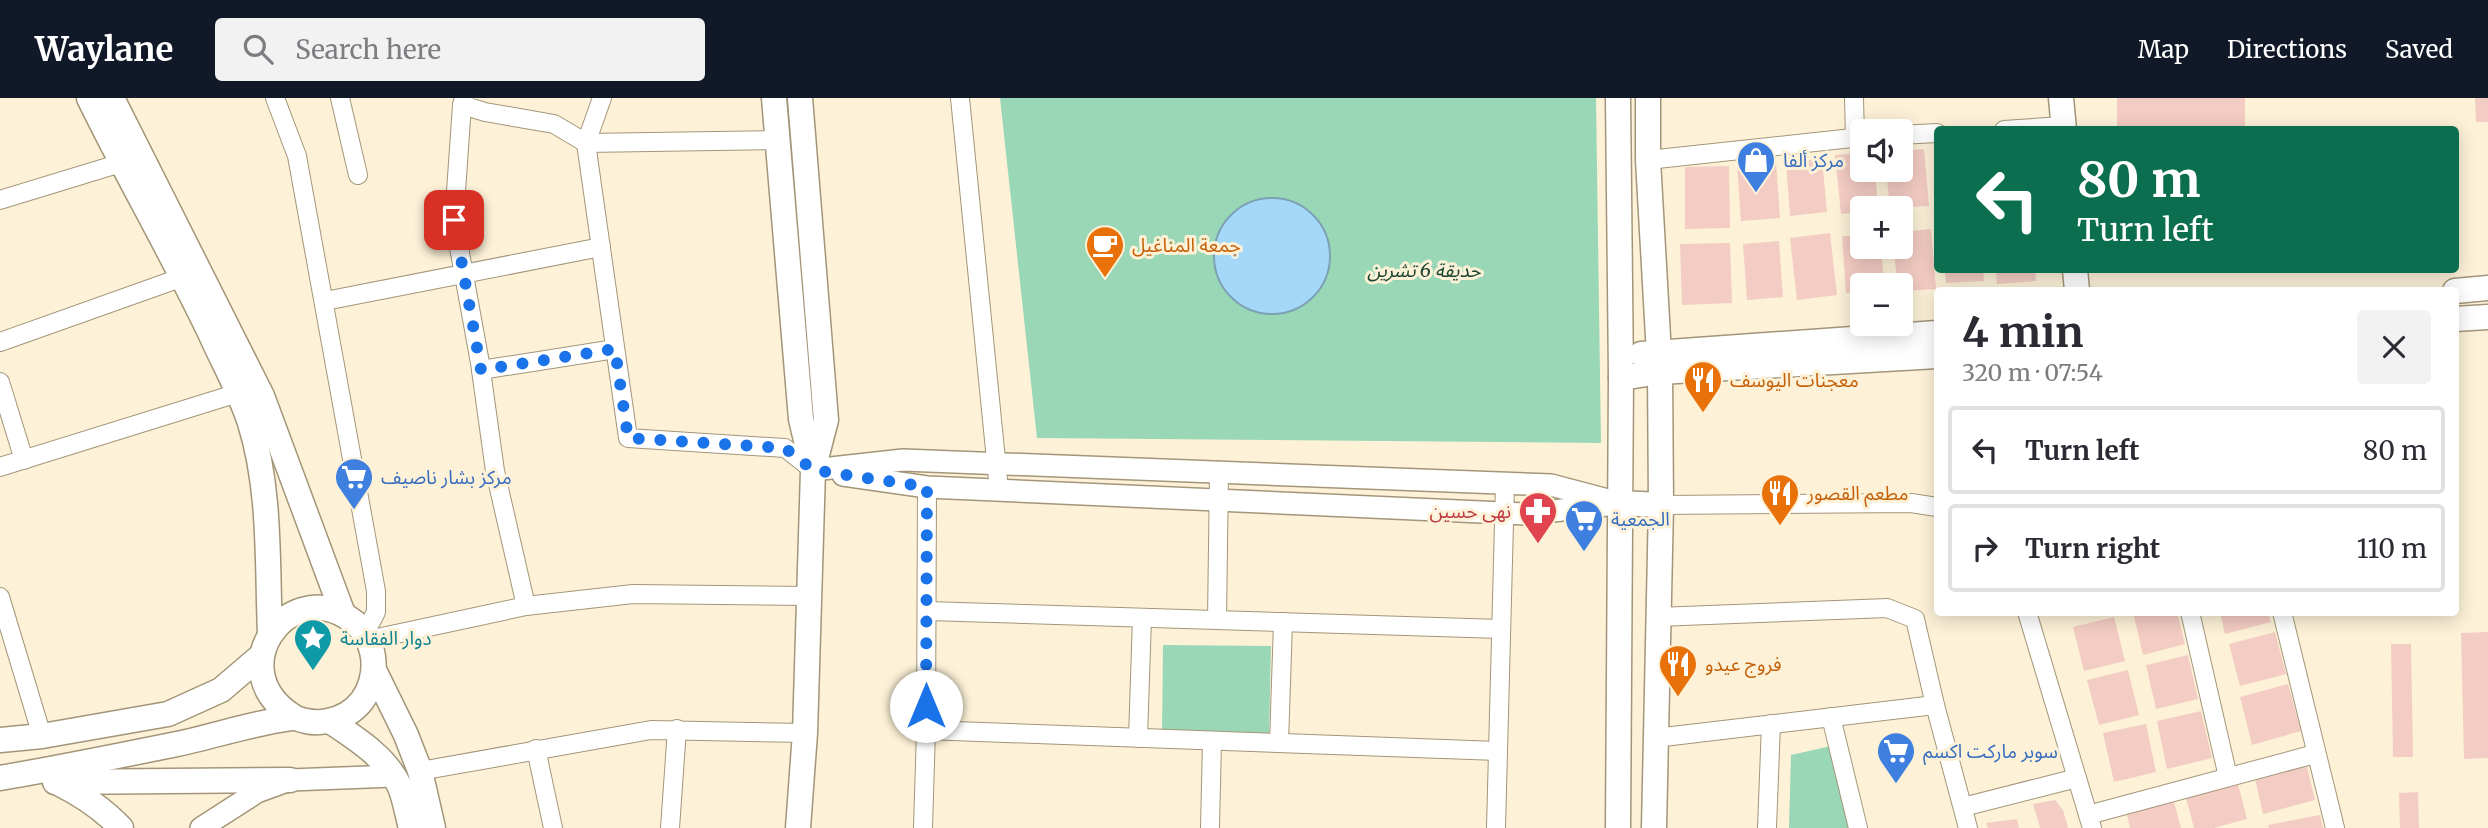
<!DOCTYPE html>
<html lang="en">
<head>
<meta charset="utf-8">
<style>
	body { margin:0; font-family:Merriweather,"Noto Sans Arabic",serif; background:#f2f2f3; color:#2b2b33; height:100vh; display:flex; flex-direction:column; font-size:26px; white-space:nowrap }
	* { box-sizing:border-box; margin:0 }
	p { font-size:23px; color:#7c7c81 }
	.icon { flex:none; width:38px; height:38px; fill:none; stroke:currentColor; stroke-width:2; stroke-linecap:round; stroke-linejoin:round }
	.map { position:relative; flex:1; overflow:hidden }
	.panel { position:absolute; left:1934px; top:189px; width:525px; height:329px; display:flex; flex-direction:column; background:#fff; border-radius:7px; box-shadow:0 4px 18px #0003 }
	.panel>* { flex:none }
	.top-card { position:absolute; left:1934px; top:28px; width:525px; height:147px; border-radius:7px; box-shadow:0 4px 18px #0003; background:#0b6e4f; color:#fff; overflow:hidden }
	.buttons { position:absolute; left:1850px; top:21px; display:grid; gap:14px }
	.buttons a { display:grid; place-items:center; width:63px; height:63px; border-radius:7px; background:#fff; box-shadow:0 4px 18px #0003; font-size:35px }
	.pin { position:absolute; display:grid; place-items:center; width:60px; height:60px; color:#fff; margin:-30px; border-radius:14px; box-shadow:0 4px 10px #0006 }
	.me { position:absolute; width:77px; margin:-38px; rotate:0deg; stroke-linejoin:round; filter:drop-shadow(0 0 5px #0008) }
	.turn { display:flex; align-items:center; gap:24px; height:147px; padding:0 28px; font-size:32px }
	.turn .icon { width:91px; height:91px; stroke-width:2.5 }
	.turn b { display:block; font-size:49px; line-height:60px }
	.round { display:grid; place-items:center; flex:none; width:74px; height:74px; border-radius:7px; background:#f2f2f3 }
	.overview { display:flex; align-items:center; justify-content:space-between; height:119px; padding:0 28px }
	h1 { font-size:42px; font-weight:700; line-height:52px }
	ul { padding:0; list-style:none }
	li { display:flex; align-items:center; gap:21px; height:88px; margin:0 14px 10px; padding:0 14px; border:4px solid #e1e1e2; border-radius:7px }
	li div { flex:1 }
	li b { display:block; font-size:26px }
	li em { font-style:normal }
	header { display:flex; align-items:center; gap:42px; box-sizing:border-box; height:98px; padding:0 35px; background:#111827; color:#fff }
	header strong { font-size:33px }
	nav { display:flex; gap:38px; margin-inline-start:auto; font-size:24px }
	.search { width:490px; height:63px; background:#f2f2f3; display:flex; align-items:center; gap:18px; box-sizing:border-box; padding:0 24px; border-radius:7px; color:#7c7c81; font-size:26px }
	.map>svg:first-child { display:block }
	.green { fill:#9ad7b6 }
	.water { fill:#a4d8f9; stroke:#7ea1b5; stroke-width:2 }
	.building { fill:#f3ccc3 }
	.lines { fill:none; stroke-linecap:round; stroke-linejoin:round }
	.minor-casing { stroke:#a39678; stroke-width:20 }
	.tertiary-casing { stroke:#a39678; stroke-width:24 }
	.secondary-casing { stroke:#a39678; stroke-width:27 }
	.minor { stroke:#fff; stroke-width:18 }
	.tertiary { stroke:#fff; stroke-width:21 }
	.secondary { stroke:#fff; stroke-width:24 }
	.route { stroke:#1a73e8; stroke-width:12; stroke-dasharray:0 21.6 }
	.labels { text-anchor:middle; stroke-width:6; stroke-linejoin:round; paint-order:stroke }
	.shop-label { font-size:19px; fill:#366cbe; stroke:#fdf2d8; text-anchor:start }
	.food-label { font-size:19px; fill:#c56008; stroke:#fdf2d8; text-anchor:start }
	.park-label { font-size:19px; font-style:italic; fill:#1b4531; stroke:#fdf2d8 }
	.health-label { font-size:19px; fill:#be3a42; stroke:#fdf2d8; text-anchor:end }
	.culture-label { font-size:19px; fill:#0d838f; stroke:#fdf2d8; text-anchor:start }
</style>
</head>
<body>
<header>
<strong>Waylane</strong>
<div class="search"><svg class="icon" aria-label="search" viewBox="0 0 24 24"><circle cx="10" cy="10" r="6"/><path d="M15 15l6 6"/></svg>Search here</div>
<nav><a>Map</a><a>Directions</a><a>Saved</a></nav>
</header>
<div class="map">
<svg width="2488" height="730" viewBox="0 0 2488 730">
	<rect width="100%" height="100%" fill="#fdf2d8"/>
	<g class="green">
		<polygon points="1000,0 1596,0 1601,345 1037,340"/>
		<polygon points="1163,547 1271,548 1269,637 1162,635"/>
		<polygon points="1831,648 1850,730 1789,730 1791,657"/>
	</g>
	<circle class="water" cx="1272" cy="158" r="58"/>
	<g class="building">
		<rect x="2117" y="0" width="128" height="32"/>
		<polygon points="2475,0 2488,0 2488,24 2476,24"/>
		<polygon points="1924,51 1929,108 1890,110 1886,72 1900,72 1900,53"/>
		<polygon points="1862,55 1862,72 1875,72 1878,110 1862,110 1862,114 1841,116 1835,57"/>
		<polygon points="1822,61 1827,114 1790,118 1786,64"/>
		<polygon points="1776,63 1780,120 1741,123 1737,66"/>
		<polygon points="1729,68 1730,130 1685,131 1685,69"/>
		<polygon points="1931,131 1936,191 1900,193 1900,187 1897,187 1894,149 1900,149 1900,134"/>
		<polygon points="1830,135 1837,197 1797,202 1790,140"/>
		<polygon points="1862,137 1862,149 1881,149 1884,187 1862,187 1862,194 1846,195 1842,138"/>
		<polygon points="1779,143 1783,199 1747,202 1743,146"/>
		<polygon points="1730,145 1732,205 1682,207 1680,146"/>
		<polygon points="1945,172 1983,172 1984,183 1946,185"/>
		<polygon points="1996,172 2035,172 2036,183 1997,186"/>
		<polygon points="2133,514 2177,514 2185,546 2143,557"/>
		<polygon points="2220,514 2268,514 2271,524 2225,536"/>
		<polygon points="2114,519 2125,563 2084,573 2073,529"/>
		<polygon points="2275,534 2286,576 2240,588 2229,546"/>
		<polygon points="2488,534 2488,660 2464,661 2461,535"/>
		<polygon points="2391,546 2411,546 2413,659 2393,659"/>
		<polygon points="2188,557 2198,601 2156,611 2146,567"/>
		<polygon points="2128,572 2139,617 2099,627 2087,582"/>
		<polygon points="2288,586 2301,633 2252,647 2240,599"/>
		<polygon points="2201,613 2212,660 2167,671 2157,623"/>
		<polygon points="2146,626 2156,674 2114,684 2103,635"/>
		<polygon points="2307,669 2315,702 2263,716 2255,681"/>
		<polygon points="2238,686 2247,721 2214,730 2194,730 2186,700"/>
		<polygon points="2418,694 2419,730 2400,730 2399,695"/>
		<polygon points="2055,702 2063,712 2068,730 2040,730 2033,706"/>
		<polygon points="2174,704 2181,730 2130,730 2127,716"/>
		<polygon points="2320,717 2323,730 2269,730 2268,727"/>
		<polygon points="2017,721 2019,730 1988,730 1986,725"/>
	</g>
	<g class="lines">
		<defs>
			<g id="minor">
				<polyline points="275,0 297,58 376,493 376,514 365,535"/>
				<polyline points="340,0 358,77"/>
				<polyline points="464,0 462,7 485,14 554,26 586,45 778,42"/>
				<polyline points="602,0 586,45 628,340 785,350 813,372"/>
				<polyline points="960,0 999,392"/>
				<polyline points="1854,0 1855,40"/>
				<polyline points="462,7 454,122 480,265 495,373 526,508"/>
				<polyline points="2004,32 2063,28"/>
				<polyline points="1900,37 1937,35"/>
				<polyline points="1648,62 1862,39"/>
				<polyline points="0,102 121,65"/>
				<polyline points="325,203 601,149"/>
				<polyline points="0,244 183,179"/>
				<polyline points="481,272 615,251"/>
				<polyline points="0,284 24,362"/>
				<polyline points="0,369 238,295"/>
				<polyline points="1661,407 1911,405 1937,409"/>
				<polyline points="0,499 42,638"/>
				<polyline points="927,513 1501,531"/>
				<polyline points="2027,514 2092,730"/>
				<polyline points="2190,514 2228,679"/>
				<polyline points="2282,514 2335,730"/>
				<polyline points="1657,519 1887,510 1915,521 1935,607 1968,730"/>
				<polyline points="1217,522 1219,374"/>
				<polyline points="368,542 526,508 633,496 808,498"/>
				<polyline points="1831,619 1858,730"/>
				<polyline points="926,632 1498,653"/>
				<polyline points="1138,640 1142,520"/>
				<polyline points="1655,640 1935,607"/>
				<polyline points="1279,645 1283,524"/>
				<polyline points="536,651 553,730"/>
				<polyline points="420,673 651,632 805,635"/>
				<polyline points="1963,709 2077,680"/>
				<polyline points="2088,717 2315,656"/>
				<polyline points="670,730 677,631"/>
				<polyline points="923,730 926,632 927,389"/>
				<polyline points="1210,730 1212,643"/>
				<polyline points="1496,730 1505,386"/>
				<polyline points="1767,730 1771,626"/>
			</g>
			<g id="tertiary">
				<polyline points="813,372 903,362 1551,387 1619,405"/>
				<polyline points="843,377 927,389 1526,416 1607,407"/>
				<polyline points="201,730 257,694 290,682 394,678"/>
			</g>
			<g id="secondary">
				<path d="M89,0C128,80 173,157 211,237C224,266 240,294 250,325C271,392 267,466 270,536"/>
				<polyline points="112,0 262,298 343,516"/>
				<polyline points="774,0 801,321 812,368"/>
				<polyline points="1648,0 1648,62 1660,274 1661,407 1654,730"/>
				<polyline points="2061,0 2064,32"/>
				<polyline points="2075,172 2077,192"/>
				<polyline points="2455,193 2488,190"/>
				<polyline points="2455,221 2488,219"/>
				<polyline points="1641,256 1937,235"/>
				<polyline points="1621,280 1660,274 1937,258"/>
				<polyline points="1619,405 1661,407"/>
				<polyline points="374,572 406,637 420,673 433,730"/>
				<path d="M330,623C355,640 385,658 399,687C405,700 407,716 411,730"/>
				<polyline points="0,642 42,638 168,616 221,592 262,557"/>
				<path d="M0,680C59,670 118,658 177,646C215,638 253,625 291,620C296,619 300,622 306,623C319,626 335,623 347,616C372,601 380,568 368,542C364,532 355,524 347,519C287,480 220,573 294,619"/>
				<polyline points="55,684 290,682"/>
				<path d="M60,686C84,698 103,711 121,730"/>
				<polyline points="798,730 805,635 813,372 826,322 800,0"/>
				<polyline points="1618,730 1621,280 1618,0"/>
			</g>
		</defs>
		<use href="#minor" class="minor-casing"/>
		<use href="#tertiary" class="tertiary-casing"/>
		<use href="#secondary" class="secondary-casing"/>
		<use href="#minor" class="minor"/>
		<use href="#tertiary" class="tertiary"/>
		<use href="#secondary" class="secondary"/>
	</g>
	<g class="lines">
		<polyline class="route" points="454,122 481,272 615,251 628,340 785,350 813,372 927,389 926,608"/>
	</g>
	<defs>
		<symbol id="shop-pin" viewBox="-11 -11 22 30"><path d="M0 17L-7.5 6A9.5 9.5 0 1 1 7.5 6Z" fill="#3f7fe0" stroke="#fdf2d8"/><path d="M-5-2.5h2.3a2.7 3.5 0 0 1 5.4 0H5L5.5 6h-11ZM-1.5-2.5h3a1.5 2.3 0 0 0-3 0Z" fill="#fff"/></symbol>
		<symbol id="cafe-pin" viewBox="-11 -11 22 30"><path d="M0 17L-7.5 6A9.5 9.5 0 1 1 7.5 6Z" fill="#e8710a" stroke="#fdf2d8"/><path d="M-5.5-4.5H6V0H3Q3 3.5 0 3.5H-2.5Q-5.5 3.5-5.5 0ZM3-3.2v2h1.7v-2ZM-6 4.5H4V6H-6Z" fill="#fff"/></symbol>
		<symbol id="restaurant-pin" viewBox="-11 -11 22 30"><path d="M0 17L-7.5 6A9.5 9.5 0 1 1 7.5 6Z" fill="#e8710a" stroke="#fdf2d8"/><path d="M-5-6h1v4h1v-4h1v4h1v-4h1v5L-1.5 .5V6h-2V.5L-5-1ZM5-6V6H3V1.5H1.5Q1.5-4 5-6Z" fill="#fff"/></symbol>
		<symbol id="supermarket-pin" viewBox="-11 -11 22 30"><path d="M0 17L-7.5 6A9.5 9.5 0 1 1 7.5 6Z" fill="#3f7fe0" stroke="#fdf2d8"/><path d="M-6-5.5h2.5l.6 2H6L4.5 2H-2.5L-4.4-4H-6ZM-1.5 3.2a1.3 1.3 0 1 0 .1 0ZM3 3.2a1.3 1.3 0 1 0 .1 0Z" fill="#fff"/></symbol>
		<symbol id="pharmacy-pin" viewBox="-11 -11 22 30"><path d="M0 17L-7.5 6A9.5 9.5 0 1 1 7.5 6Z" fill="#e0444e" stroke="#fdf2d8"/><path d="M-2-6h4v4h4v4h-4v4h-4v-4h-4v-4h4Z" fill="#fff"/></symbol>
		<symbol id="sight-pin" viewBox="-11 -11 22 30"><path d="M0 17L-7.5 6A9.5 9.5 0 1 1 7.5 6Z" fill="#0f9aa8" stroke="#fdf2d8"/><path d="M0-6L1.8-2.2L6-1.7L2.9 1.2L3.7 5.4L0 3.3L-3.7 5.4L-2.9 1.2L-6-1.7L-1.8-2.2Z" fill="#fff"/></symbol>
	</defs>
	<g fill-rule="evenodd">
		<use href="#shop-pin" x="1734" y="40" width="44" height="60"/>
		<use href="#cafe-pin" x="1083" y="125" width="44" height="60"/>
		<use href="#restaurant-pin" x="1681" y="260" width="44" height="60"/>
		<use href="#supermarket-pin" x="332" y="357" width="44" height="60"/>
		<use href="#restaurant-pin" x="1758" y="373" width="44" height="60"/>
		<use href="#pharmacy-pin" x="1516" y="391" width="44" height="60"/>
		<use href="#supermarket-pin" x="1562" y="399" width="44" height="60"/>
		<use href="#sight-pin" x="291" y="518" width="44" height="60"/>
		<use href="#restaurant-pin" x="1656" y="544" width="44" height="60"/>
		<use href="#supermarket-pin" x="1874" y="631" width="44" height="60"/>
	</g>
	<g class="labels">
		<g class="shop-label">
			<text x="1783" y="69">مركز ألفا</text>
			<text x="381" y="386">مركز بشار ناصيف</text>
			<text x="1611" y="428">الجمعية</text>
			<text x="1923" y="660">سوبر ماركت اكسم</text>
		</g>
		<g class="food-label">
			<text x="1132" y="154">جمعة المناغيل</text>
			<text x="1730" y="289">معجنات اليوسف</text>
			<text x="1807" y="402">مطعم القصور</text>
			<text x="1705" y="573">فروج عيدو</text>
		</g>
		<g class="park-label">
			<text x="1424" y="179">حديقة 6 تشرين</text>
		</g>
		<g class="health-label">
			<text x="1511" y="420">نهى حسين</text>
		</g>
		<g class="culture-label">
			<text x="340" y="547">دوار الفقاسة</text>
		</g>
	</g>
</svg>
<div class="buttons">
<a><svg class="icon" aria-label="sound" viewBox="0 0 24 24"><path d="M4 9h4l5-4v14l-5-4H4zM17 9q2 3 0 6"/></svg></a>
<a>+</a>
<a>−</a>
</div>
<div class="pin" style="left:454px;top:122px;background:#d93025"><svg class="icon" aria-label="arrive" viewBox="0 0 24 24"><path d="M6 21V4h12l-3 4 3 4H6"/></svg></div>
<svg class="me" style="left:926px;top:608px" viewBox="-20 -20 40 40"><circle r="19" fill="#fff"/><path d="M0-13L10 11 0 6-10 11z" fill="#1a73e8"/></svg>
<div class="top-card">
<div class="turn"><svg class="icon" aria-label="left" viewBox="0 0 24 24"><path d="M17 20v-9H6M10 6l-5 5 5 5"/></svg><div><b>80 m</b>Turn left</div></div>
</div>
<section class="panel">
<div class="overview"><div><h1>4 min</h1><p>320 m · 07:54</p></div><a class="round"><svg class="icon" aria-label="close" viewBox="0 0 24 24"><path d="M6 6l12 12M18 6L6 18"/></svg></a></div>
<ul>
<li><svg class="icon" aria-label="left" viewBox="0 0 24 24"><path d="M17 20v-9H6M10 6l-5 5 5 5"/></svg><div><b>Turn left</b></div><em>80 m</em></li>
<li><svg class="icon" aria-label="right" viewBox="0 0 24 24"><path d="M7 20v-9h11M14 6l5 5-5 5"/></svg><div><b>Turn right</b></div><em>110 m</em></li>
</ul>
</section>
</div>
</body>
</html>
